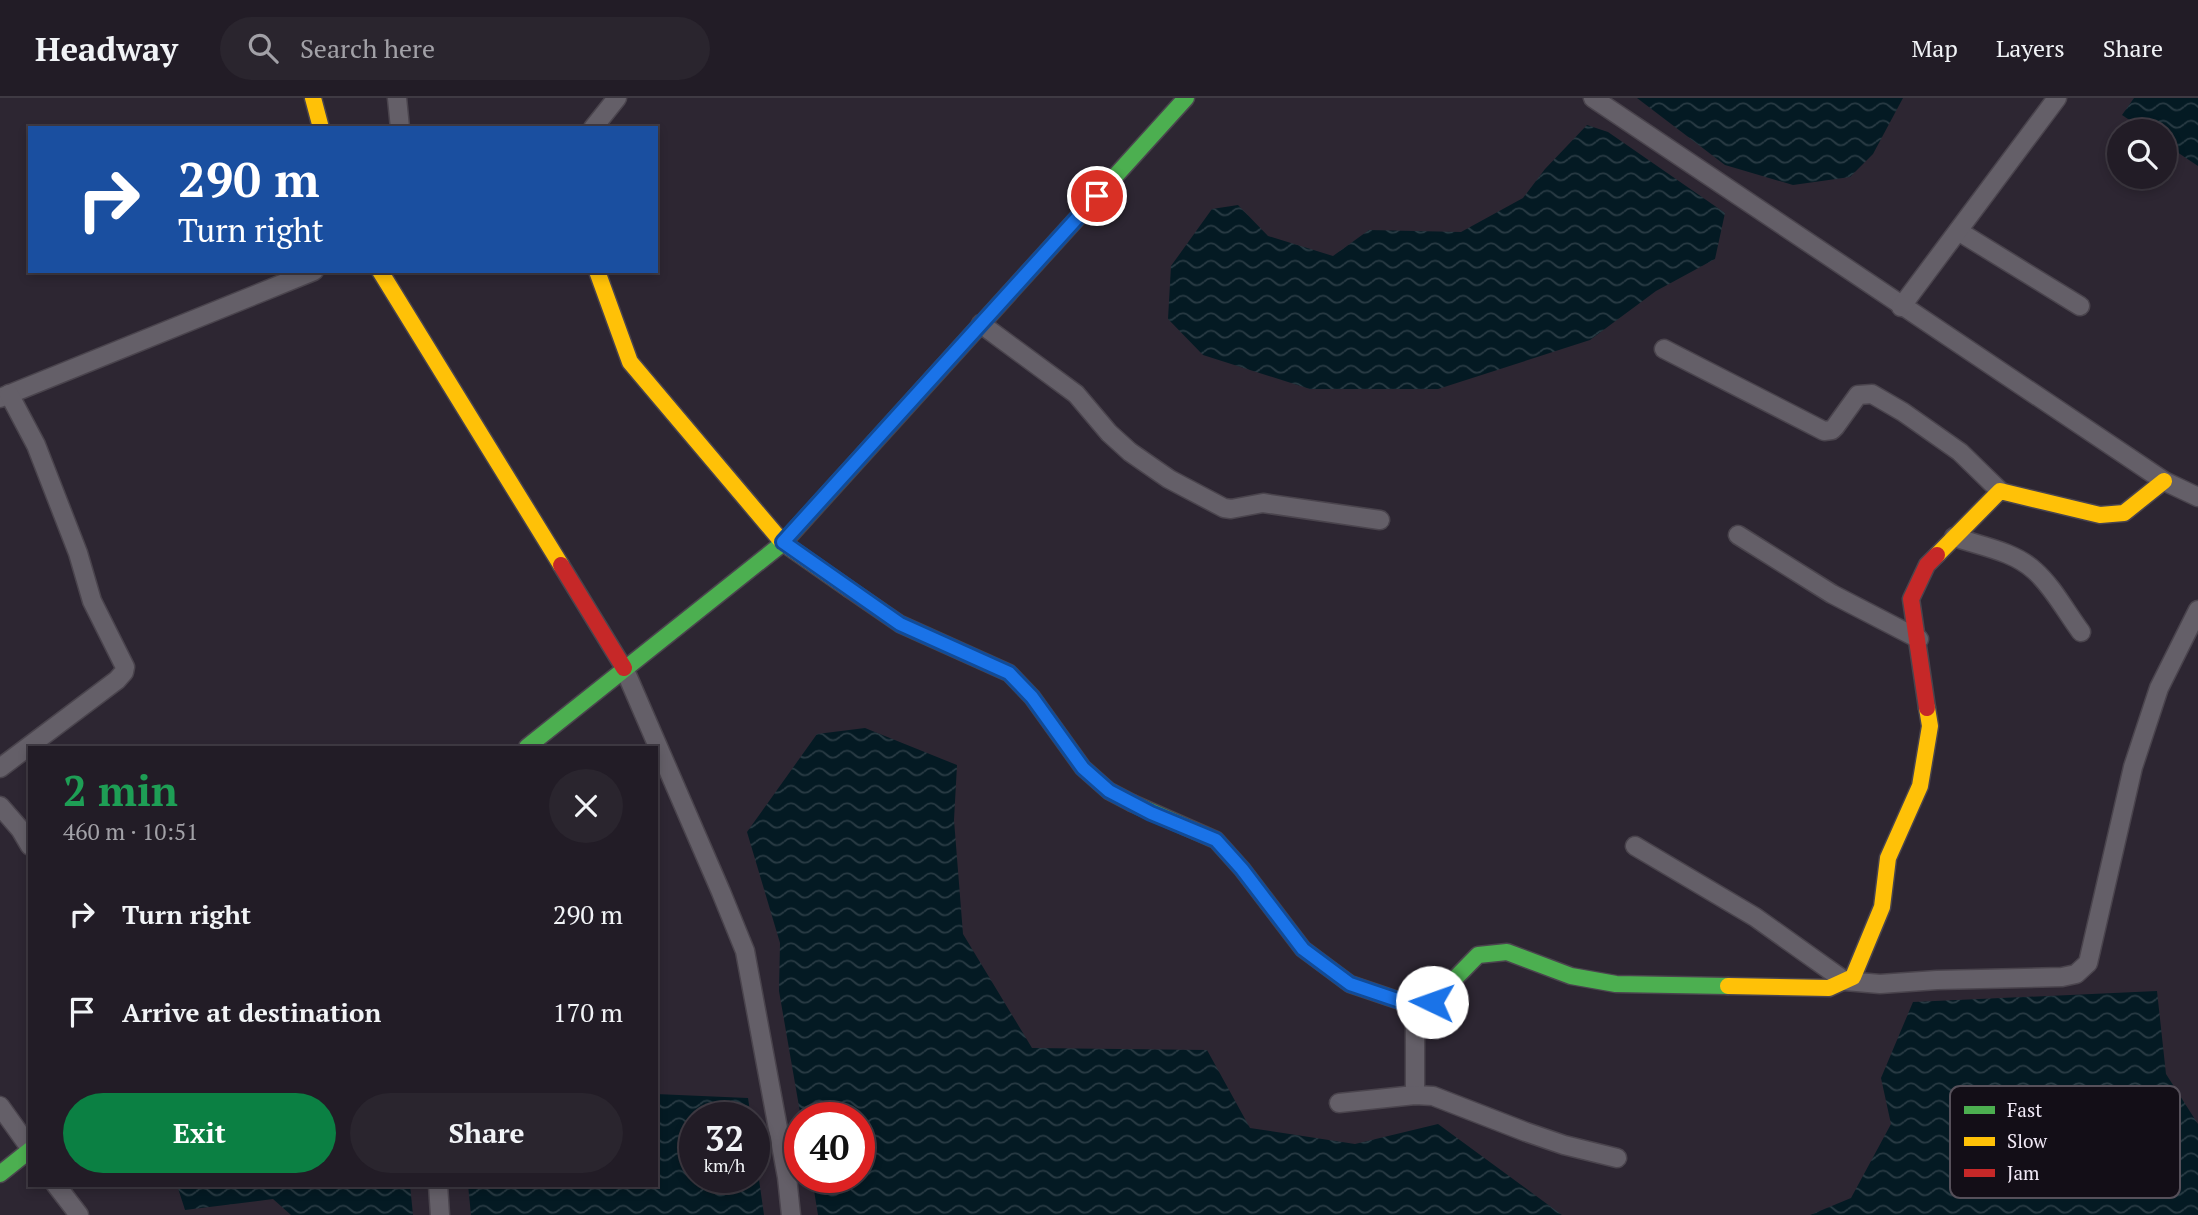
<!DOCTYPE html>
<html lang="en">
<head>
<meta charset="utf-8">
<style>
	body { margin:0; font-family:"PT Serif",serif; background:#2a252e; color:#f1f3f6; height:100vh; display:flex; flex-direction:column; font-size:26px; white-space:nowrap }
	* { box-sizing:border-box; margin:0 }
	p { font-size:23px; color:#a2a1a7 }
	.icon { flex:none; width:38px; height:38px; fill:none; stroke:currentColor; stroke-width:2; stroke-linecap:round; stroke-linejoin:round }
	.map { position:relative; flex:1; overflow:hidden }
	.side { position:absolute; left:28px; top:648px; width:630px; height:441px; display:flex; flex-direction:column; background:#221c26; border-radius:0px; box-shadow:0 4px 10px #0003,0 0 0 2px #3f3a43 }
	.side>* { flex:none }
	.guide { position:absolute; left:28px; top:28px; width:630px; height:147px; border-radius:0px; box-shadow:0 4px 10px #0003,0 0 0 2px #3f3a43; background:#1a4fa0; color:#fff; overflow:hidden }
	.controls { position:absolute; left:2107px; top:21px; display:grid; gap:14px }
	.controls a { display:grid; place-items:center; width:70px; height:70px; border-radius:50%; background:#221c26; box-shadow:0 4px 10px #0003,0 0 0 2px #3f3a43; font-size:35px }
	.speed { position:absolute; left:679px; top:1004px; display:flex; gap:14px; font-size:35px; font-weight:700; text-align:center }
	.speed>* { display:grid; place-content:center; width:91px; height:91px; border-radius:50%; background:#221c26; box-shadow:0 4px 10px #0003,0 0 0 2px #3f3a43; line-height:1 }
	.speed small { font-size:18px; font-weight:400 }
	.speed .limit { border:10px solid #d22; background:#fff; color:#111 }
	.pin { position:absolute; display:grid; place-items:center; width:60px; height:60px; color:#fff; margin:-30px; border:4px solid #fff; border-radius:50%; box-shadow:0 2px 7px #0007 }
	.me { position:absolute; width:77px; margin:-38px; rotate:273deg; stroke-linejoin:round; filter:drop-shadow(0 0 5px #0008) }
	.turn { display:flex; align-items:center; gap:24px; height:147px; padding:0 35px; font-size:32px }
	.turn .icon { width:91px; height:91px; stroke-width:2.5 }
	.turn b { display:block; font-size:49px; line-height:60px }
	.round { display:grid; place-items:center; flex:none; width:74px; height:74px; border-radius:37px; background:#2a252e }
	.head { display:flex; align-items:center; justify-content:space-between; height:119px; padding:0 35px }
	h1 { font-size:42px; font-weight:600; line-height:52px; color:#1e9e55 }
	.button { display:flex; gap:14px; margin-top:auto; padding:14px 35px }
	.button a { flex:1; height:80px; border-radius:42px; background:#0b8043; color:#fff; font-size:28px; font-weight:600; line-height:80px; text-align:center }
	.button a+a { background:#2a252e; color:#f1f3f6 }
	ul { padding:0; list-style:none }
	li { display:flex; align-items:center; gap:21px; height:98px; padding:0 35px }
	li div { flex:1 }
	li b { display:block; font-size:26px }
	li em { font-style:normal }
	header { display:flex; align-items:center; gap:42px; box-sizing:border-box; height:98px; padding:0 35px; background:#221c26; border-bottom:2px solid #3f3a43 }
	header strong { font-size:33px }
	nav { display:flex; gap:38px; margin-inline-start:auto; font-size:24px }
	.search { width:490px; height:63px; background:#2a252e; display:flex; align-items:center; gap:18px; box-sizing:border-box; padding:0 24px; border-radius:38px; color:#a2a1a7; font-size:26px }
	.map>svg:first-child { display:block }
	.water { fill:url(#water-waves) }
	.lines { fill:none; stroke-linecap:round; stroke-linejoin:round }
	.street-casing { stroke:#4a444d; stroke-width:21 }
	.fast-casing { stroke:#4a444d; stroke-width:19 }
	.slow-casing { stroke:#4a444d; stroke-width:19 }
	.jam-casing { stroke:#4a444d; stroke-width:19 }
	.street { stroke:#645f68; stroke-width:18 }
	.fast { stroke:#4caf50; stroke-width:16 }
	.slow { stroke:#ffc107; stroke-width:16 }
	.jam { stroke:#c62828; stroke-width:16 }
	.route-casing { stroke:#114b97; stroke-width:18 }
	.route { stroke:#1a73e8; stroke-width:12 }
	.key { fill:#130e17; stroke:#56505a; stroke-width:2 }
	.key-label { font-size:19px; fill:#f2eaf7 }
</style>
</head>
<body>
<header>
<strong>Headway</strong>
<div class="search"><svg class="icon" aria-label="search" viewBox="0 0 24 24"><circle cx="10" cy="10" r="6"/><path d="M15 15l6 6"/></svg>Search here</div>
<nav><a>Map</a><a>Layers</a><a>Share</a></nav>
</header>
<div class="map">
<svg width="2198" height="1117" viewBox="0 0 2198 1117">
	<defs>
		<pattern id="water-waves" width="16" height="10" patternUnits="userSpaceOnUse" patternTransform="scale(1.75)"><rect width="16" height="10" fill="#041a23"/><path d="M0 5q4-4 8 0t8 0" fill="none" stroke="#293b44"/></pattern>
	</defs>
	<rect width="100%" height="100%" fill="#2d2632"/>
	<g class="water">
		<polygon points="1637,0 1903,0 1873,56 1850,79 1793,87 1725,67"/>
		<polygon points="2134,0 2198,0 2198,68 2165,46 2165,33 2146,33 2122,17"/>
		<polygon points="1587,27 1608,34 1725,115 1715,161 1656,193 1590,242 1438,291 1310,291 1203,257 1168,221 1171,168 1212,111 1238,107 1268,138 1333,158 1369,132 1461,134 1523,100 1545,71"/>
		<polygon points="865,630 957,667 954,722 963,836 1032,950 1207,952 1250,1030 1355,1046 1438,1026 1562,1117 818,1117 812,1080 859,1080 859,1020 801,1020 779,893 780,845 747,734 817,636"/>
		<polygon points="2157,893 2166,976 2198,1026 2198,1117 1810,1117 1851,1100 1891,1026 1881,980 1913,904"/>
		<polygon points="656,996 748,1000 751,1020 695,1020 695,1080 754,1080 754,1046 764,1117 471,1117 468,1087 656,1087"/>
		<polygon points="177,1087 410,1087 413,1117 291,1117 273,1101 185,1112"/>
	</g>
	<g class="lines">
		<defs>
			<g id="street">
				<polyline points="397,0 400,30"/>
				<polyline points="1593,0 2164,383 2198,399"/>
				<polyline points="593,30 617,0"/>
				<polyline points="1958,133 2080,208"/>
				<polyline points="1901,209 2057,0"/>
				<polyline points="981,226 1076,296 1109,335 1130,354 1169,381 1224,410 1231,411 1263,405 1380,422"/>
				<polyline points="1664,251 1824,333 1832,332 1835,329 1858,297 1872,296 1903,314 1960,354 2000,393"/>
				<polyline points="0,300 314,173"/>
				<polyline points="1738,437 1832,496 1919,541"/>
				<path d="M1954,439C1980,448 2014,453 2035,473C2053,489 2066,514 2081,534"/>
				<polyline points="624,570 721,794 745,853 787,1079 791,1117"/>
				<polyline points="0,670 117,582 124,574 125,569 92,503 78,455 36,347 9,296"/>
				<polyline points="0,708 20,731 30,748"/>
				<polyline points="1635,748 1755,819 1845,883 1880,886 1937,882 2062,879 2076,876 2088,865 2133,669 2159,590 2198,512"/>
				<polyline points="1415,905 1415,997"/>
				<polyline points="1339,1005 1415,997 1433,998 1526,1034 1564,1047 1617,1060"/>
				<polyline points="0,1008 30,1050"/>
				<polyline points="56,1087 79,1117"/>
				<polyline points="438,1087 440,1117"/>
			</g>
			<g id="fast">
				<polyline points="527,649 783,445 1186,0"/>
				<polyline points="1132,705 1216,742 1242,771 1303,851 1350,886 1409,906 1432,904 1478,857 1507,854 1571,878 1616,886 1728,888"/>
				<polyline points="0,1076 30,1052"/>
			</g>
			<g id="slow">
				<polyline points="313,0 321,30"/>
				<polyline points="380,173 561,467"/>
				<polyline points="597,173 630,264 783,445 849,491"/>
				<polyline points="1937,457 2000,393 2100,417 2124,415 2164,383"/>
				<polyline points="1728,888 1829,890 1853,879 1882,809 1888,760 1920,688 1930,628 1927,610"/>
			</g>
			<g id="jam">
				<polyline points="561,467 624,570"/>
				<polyline points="849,491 900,526 1009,575 1032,599 1083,670 1109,693 1132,705"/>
				<polyline points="1927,610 1911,501 1927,467 1937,457"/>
			</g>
		</defs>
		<use href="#street" class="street-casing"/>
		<use href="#fast" class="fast-casing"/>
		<use href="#slow" class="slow-casing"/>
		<use href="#jam" class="jam-casing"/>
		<use href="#street" class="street"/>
		<use href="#fast" class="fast"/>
		<use href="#slow" class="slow"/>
		<use href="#jam" class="jam"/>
	</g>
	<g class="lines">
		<defs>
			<polyline id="route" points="1097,98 783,444 900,526 1009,575 1032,599 1083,670 1109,693 1151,715 1216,742 1242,771 1303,851 1350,886 1409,906 1432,904"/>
		</defs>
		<use href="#route" class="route-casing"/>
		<use href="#route" class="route"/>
	</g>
	<rect x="1950" y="988" width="230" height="112" rx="10" class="key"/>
	<rect x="1964" y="1008" width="31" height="8" fill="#4caf50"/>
	<rect x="1964" y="1039" width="31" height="9" fill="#ffc107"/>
	<rect x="1964" y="1071" width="31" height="8" fill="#c62828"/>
	<g class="key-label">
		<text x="2007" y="1019">Fast</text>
		<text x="2007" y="1050">Slow</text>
		<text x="2007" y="1082">Jam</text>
	</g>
</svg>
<div class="controls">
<a><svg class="icon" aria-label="search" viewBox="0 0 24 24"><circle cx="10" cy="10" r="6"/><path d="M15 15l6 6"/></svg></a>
</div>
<div class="speed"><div>32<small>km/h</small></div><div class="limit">40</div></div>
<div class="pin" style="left:1097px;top:98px;background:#d93025"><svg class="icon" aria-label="arrive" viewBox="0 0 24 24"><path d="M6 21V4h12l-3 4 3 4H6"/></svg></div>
<svg class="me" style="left:1432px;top:904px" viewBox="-20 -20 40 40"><circle r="19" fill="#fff"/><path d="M0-13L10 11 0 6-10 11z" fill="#1a73e8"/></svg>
<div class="guide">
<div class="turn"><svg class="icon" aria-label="right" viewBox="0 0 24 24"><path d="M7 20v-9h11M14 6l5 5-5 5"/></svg><div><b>290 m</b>Turn right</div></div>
</div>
<section class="side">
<div class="head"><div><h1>2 min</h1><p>460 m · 10:51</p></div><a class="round"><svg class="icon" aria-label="close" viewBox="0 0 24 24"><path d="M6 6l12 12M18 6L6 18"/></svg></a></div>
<ul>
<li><svg class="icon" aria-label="right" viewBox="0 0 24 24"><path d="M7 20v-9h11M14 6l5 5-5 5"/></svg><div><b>Turn right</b></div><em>290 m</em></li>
<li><svg class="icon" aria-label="arrive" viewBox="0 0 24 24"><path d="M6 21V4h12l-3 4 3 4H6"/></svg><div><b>Arrive at destination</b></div><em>170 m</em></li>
</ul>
<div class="button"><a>Exit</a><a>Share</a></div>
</section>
</div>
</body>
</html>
